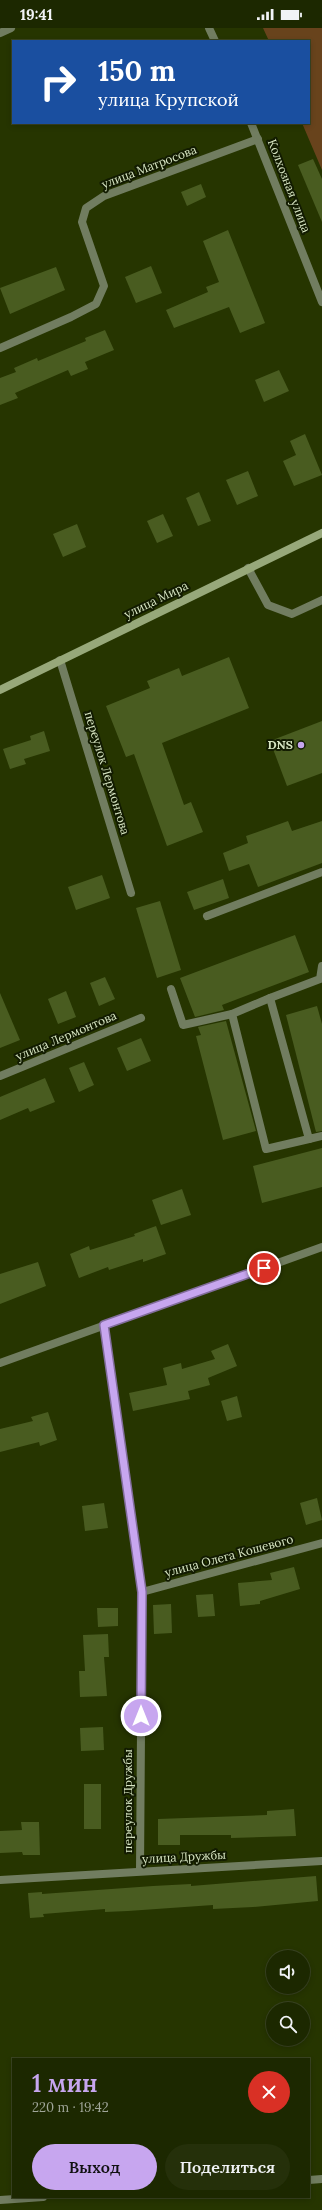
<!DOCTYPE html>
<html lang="ru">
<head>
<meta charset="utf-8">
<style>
	body { margin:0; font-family:Lora,serif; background:#25300a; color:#f1f3f6; height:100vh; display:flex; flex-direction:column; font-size:15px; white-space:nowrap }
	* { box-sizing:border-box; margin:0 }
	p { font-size:13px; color:#a0a699 }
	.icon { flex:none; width:22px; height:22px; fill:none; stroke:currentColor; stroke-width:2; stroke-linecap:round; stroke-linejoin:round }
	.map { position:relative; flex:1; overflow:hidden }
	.details { position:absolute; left:12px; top:2030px; width:298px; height:140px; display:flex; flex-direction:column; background:#1c2800; border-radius:0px; box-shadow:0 2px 6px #0003,0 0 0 1px #3a4422 }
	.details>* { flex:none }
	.hud { position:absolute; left:12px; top:12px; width:298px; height:84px; border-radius:0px; box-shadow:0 2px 6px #0003,0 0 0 1px #3a4422; background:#1a4fa0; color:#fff; overflow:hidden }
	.buttons { position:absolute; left:266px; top:1922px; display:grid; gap:8px }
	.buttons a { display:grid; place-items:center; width:44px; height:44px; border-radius:50%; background:#1c2800; box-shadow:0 2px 6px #0003,0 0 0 1px #3a4422; font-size:20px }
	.pin { position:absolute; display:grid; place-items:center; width:34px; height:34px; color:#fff; margin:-17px; border:2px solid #fff; border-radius:50%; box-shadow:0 1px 4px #0007 }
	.me { position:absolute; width:44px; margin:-22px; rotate:0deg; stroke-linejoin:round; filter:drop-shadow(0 0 3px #0008) }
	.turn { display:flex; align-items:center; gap:14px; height:84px; padding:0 20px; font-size:18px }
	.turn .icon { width:52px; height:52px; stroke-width:2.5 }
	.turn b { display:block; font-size:28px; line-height:34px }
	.round { display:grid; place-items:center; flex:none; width:42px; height:42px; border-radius:21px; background:#25300a }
	.overview { display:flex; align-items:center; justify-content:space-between; height:68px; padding:0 20px }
	h1 { font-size:24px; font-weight:600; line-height:30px; color:#c7a6ef }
	.button { display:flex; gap:8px; margin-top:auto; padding:8px 20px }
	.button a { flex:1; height:46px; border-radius:24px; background:#c7a6ef; color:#111; font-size:16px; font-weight:600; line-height:46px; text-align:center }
	.button a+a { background:#25300a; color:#f1f3f6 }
	.status { display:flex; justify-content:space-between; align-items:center; height:28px; padding:0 20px; background:#1c2800; direction:ltr }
	.status svg { height:11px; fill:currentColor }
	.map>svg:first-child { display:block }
	.green { fill:#68431c }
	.building { fill:#495c20 }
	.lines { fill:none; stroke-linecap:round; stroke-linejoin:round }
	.service { stroke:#717d60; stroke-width:8 }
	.minor { stroke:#717d60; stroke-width:8 }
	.secondary { stroke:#97a87a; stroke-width:8 }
	.route-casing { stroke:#816c9b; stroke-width:10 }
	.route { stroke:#c7a6ef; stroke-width:7 }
	.poi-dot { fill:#c7a6ef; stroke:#121b01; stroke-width:1.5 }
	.labels { text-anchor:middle; stroke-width:4; stroke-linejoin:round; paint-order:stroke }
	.street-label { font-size:12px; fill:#d8e6c3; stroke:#121b01 }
	.poi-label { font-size:12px; font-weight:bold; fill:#d8e6c3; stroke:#121b01; text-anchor:end }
</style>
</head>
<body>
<div class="status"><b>19:41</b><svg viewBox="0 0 49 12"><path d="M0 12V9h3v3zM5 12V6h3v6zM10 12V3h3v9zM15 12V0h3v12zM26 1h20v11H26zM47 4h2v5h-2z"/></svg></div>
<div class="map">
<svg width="322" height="2182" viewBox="0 0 322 2182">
	<rect width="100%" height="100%" fill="#263500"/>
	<polygon class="green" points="263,0 322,0 322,142 302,95 309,95 309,13 269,13"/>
	<g class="building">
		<polygon points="313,131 322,151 322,194 298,137"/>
		<polygon points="201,156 206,169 187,178 181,164"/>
		<polygon points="228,202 265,295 240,305 229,279 174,300 166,282 208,264 206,259 219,254 203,213"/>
		<polygon points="151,238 162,265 136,275 125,249"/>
		<polygon points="56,239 65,262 10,286 0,260"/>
		<polygon points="105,302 114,322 85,334 88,341 71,348 68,342 15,365 18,370 0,377 0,350 16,344 14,340 37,330 38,333 86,313 85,310"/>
		<polygon points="279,342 289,363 264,374 255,352"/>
		<polygon points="305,406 322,447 294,458 283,433 296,427 290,413"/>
		<polygon points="248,443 258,468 237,477 226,452"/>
		<polygon points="199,464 211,493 198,498 186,470"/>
		<polygon points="163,486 173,508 157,515 147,493"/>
		<polygon points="77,496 86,519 63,529 53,506"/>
		<polygon points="229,629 249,680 162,715 184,777 191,774 203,804 167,818 134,726 126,729 106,678 150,660 147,653 179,640 182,648"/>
		<polygon points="322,693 322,745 287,758 270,713"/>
		<polygon points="44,703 50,723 24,731 26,736 10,741 3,721 31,712 30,708"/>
		<polygon points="288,793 292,803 322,793 322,835 258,859 249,836 229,843 223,825 248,815 246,808"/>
		<polygon points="102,847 110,870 76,882 68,859"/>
		<polygon points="223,851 229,870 194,882 187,864"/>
		<polygon points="160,873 181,942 157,950 136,880"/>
		<polygon points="295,907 309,944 222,977 224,982 195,989 180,950"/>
		<polygon points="105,949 115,971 99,978 90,955"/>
		<polygon points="66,963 76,989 58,996 48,971"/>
		<polygon points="0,965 20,1012 0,1020"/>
		<polygon points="317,978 322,996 322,1103 316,1104 286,987"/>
		<polygon points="226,993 256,1103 223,1112 196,1008 201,1007 198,999"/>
		<polygon points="141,1010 151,1033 127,1043 117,1020"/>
		<polygon points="84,1034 94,1057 79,1064 69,1040"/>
		<polygon points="45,1050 55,1074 30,1084 28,1080 0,1092 0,1069"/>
		<polygon points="322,1120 322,1159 262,1175 253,1138"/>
		<polygon points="182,1161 191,1187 161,1197 152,1172"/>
		<polygon points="156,1198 166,1226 143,1234 143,1231 109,1242 108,1239 79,1250 70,1226 89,1218 90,1222 135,1208 134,1206"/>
		<polygon points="38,1234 46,1258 0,1276 0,1246"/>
		<polygon points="228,1316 237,1338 208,1350 210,1357 188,1363 190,1371 133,1383 129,1365 167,1357 163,1340 181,1335 182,1341 215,1331 211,1323"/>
		<polygon points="237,1368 242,1389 227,1393 221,1373"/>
		<polygon points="48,1384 57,1412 40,1418 39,1414 0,1424 0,1401 33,1393 31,1389"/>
		<polygon points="317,1470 322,1492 306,1497 300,1475"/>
		<polygon points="104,1475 108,1500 85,1503 82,1478"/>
		<polygon points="294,1539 300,1561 260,1573 260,1576 240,1578 238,1555 272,1552 270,1545"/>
		<polygon points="213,1566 215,1588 198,1589 196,1567"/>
		<polygon points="171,1576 172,1605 154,1606 153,1577"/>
		<polygon points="97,1580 118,1580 118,1598 98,1599"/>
		<polygon points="108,1606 109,1629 104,1629 107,1668 80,1669 79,1643 85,1643 83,1607"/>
		<polygon points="103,1699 104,1722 81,1723 80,1700"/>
		<rect x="84" y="1756" width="17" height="45"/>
		<polygon points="294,1781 296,1808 231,1810 231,1807 180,1807 180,1817 158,1817 158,1791 267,1787 267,1783"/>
		<polygon points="21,1794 39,1794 40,1827 23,1827 22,1824 0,1825 0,1803 22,1802"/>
		<polygon points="316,1848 318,1873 253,1879 213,1881 213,1877 128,1883 105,1884 105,1881 43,1886 44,1889 30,1890 28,1865 42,1864 42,1866 153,1858 191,1856 191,1858"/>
	</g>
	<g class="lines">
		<g class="service">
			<polyline points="248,540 268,577 292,586 322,572"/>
			<polyline points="322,938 320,951 270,970 309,1111 322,1108"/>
			<polyline points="171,961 183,997 232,986"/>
			<polyline points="270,970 232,986 266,1121 309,1111"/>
		</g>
		<g class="minor">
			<polyline points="209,0 215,13"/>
			<polyline points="0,5 11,0"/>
			<polyline points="251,95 322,274"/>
			<polyline points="0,320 71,289 96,276 104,258 82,194 86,180 104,168 258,111"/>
			<polyline points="60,632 131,865"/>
			<polyline points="207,888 322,844"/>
			<polyline points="0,1048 141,990"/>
			<polyline points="104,1297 142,1564 140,1843"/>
			<polyline points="0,1335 322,1219"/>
			<polyline points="142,1564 322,1515"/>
			<polyline points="0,1852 322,1833"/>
			<polyline points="309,2152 322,2151"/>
			<polyline points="0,2172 43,2169"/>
		</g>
		<polyline class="secondary" points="0,662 322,505"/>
	</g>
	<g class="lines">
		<defs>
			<polyline id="route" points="141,1688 142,1564 104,1297 264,1240"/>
		</defs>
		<use href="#route" class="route-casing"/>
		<use href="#route" class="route"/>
	</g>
	<circle class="poi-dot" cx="301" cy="717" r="4"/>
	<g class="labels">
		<g class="street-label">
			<text transform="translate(149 139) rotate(-21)" y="4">улица Матросова</text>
			<text transform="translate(289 158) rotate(69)" y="4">Колхозная улица</text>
			<text transform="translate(156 572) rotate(-26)" y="4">улица Мира</text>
			<text transform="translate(107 745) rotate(73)" y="4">переулок Лермонтова</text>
			<text transform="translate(66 1008) rotate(-23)" y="4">улица Лермонтова</text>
			<text transform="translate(229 1528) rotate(-15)" y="4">улица Олега Кошевого</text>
			<text transform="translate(128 1773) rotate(-90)" y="4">переулок Дружбы</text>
			<text transform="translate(184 1829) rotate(-3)" y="4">улица Дружбы</text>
		</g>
		<g class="poi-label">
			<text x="293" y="721">DNS</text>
		</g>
	</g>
</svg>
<div class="buttons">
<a><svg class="icon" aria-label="sound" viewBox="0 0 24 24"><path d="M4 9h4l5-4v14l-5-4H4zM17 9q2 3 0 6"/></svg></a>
<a><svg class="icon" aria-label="search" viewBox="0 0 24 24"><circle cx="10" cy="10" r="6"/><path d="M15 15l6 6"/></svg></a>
</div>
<div class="pin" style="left:264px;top:1240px;background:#d93025"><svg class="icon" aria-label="arrive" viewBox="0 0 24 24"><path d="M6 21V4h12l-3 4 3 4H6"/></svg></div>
<svg class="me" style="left:141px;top:1688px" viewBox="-20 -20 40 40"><circle r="17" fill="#c7a6ef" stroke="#fff" stroke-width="3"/><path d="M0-11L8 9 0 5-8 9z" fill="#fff"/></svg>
<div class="hud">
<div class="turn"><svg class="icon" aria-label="right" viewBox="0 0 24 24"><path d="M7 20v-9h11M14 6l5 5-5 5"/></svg><div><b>150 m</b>улица Крупской</div></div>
</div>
<section class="details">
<div class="overview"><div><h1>1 мин</h1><p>220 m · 19:42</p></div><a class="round" style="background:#d93025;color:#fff"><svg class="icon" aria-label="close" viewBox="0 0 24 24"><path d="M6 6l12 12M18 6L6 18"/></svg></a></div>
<div class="button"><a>Выход</a><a>Поделиться</a></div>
</section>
</div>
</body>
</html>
